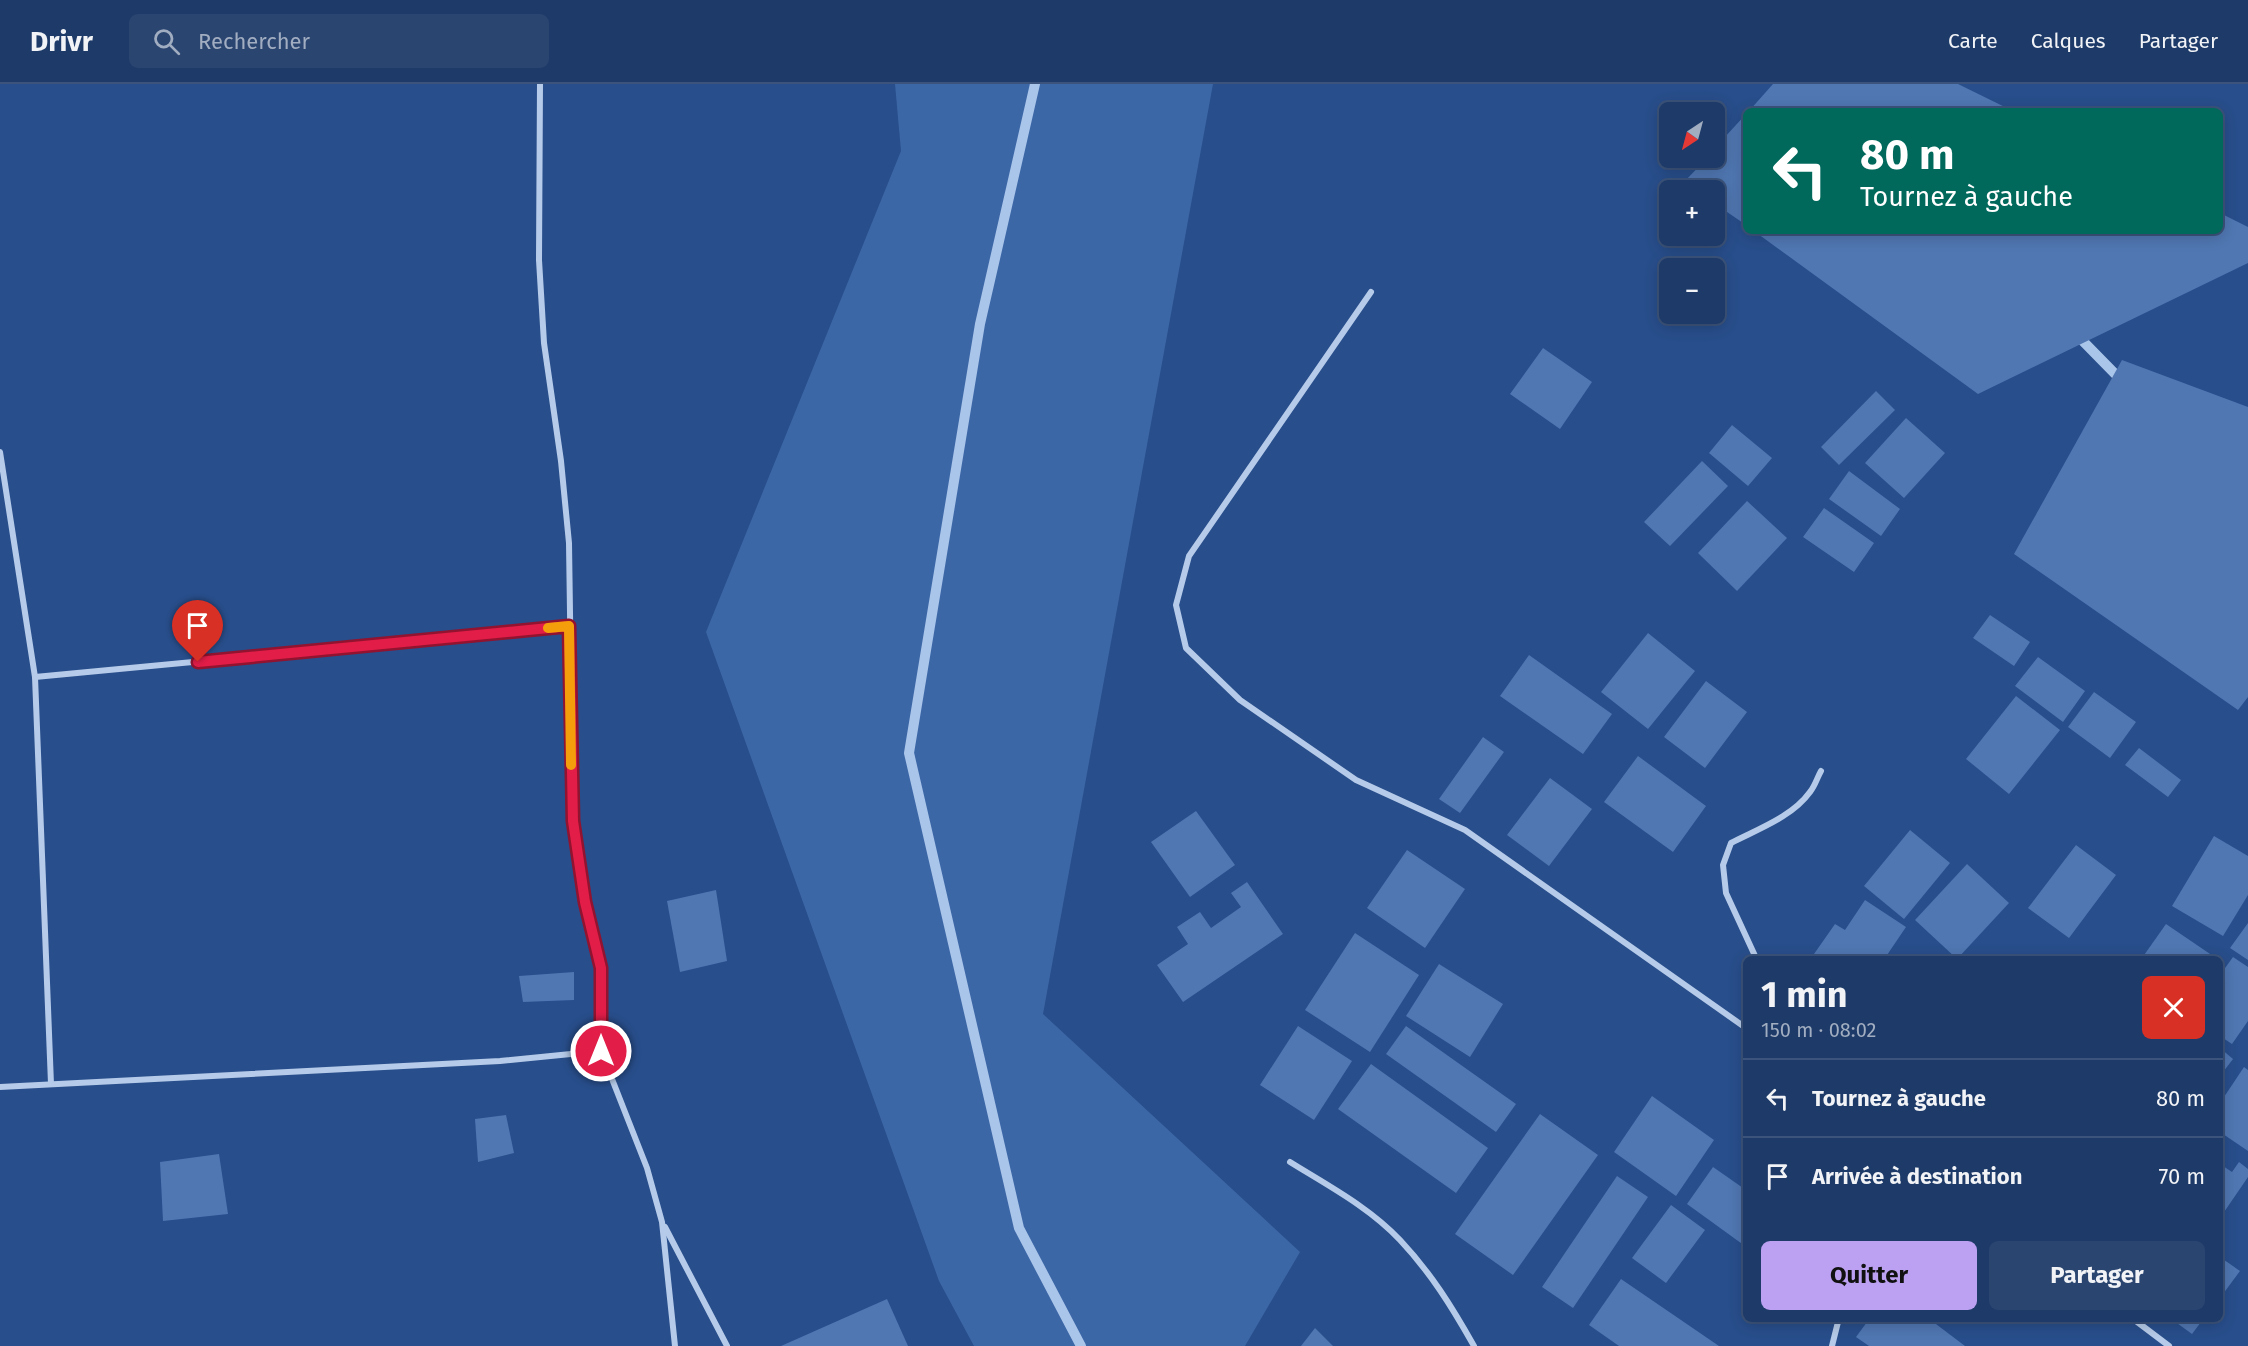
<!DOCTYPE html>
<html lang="fr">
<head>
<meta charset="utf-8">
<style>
	body { margin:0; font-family:"Fira Sans",sans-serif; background:#2b4571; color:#f1f3f6; height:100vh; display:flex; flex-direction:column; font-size:22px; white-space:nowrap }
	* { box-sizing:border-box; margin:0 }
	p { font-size:20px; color:#a1adc0 }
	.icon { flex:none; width:33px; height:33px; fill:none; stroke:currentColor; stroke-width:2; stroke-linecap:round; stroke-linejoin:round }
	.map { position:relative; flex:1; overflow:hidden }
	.details { position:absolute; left:1743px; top:872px; width:480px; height:366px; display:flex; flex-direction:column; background:#1e3a68; border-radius:9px; box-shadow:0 3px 15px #0003,0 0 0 2px #3c547c }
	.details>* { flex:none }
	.guide { position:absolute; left:1743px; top:24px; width:480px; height:126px; border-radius:9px; box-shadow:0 3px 15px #0003,0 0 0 2px #3c547c; background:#00695c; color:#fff; overflow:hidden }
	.needle { width:39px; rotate:216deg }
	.fabs { position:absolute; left:1659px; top:18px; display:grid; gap:12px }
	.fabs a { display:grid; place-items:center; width:66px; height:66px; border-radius:9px; background:#1e3a68; box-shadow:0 3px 15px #0003,0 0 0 2px #3c547c; font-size:30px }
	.pin { position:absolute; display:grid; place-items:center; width:51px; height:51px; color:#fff; margin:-62px -26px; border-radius:50% 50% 50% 0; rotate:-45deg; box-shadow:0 0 6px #0007 }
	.pin .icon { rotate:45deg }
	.me { position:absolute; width:66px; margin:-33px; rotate:0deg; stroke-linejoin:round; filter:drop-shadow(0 0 4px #0008) }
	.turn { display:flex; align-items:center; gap:21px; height:126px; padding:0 18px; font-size:27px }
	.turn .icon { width:78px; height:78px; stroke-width:2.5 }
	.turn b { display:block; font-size:42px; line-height:51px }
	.round { display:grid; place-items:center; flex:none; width:63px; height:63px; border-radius:9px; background:#2b4571 }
	.summary { display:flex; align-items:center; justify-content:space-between; height:102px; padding:0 18px }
	h1 { font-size:36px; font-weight:700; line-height:45px }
	.action { display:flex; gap:12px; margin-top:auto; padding:12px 18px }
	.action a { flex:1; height:69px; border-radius:9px; background:#bca0f2; color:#111; font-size:24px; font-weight:700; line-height:69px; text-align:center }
	.action a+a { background:#2b4571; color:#f1f3f6 }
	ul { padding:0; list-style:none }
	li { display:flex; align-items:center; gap:18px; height:78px; padding:0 18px; border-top:2px solid #3c547c }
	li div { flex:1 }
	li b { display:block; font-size:22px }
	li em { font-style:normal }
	header { display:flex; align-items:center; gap:36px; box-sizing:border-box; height:84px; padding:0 30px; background:#1e3a68; border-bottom:2px solid #3c547c }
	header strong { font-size:28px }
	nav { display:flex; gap:33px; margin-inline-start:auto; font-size:21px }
	.search { width:420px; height:54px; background:#2b4571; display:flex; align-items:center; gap:15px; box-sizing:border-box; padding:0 21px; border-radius:9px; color:#a1adc0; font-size:22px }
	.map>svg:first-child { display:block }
	.green { fill:#3c67a7 }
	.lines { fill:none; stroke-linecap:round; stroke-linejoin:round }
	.stream { stroke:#aac5ea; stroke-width:10 }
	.building { fill:#5077b2 }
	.street { stroke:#b6cbe9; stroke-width:6 }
	.route-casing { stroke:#92132f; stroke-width:15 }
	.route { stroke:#e11d48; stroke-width:10 }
	.slow { stroke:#f59e0b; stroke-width:10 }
</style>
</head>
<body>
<header>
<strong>Drivr</strong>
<div class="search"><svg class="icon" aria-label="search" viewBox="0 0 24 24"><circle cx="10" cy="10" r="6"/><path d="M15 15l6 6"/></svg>Rechercher</div>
<nav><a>Carte</a><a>Calques</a><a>Partager</a></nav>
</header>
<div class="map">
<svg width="2248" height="1262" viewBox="0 0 2248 1262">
	<rect width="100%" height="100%" fill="#284e8b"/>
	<polygon class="green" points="895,0 1213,0 1043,930 1300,1168 1245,1262 974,1262 939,1197 706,548 901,67"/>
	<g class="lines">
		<g class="stream">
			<polyline points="1035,0 980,240 909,669 1019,1144 1081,1262"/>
			<polyline points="2075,249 2123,298"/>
		</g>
	</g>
	<g class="building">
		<polygon points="1773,0 1958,0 2013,27 1749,27"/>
		<polygon points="1746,30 1746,141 1714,119 1714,106 1698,106 1685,97 1707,74 1714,74 1714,65"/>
		<polygon points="2220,129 2248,143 2248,179 1978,310 1754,147 2220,147"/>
		<polygon points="1543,264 1592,298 1560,345 1510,310"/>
		<polygon points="2122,276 2248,323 2248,613 2238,626 2014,470"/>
		<polygon points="1876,307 1895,326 1839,381 1821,363"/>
		<polygon points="1906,334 1945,369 1904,414 1865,379"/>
		<polygon points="1732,341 1772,374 1748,402 1709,369"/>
		<polygon points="1702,377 1728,402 1670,462 1644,438"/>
		<polygon points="1849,387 1900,425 1881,452 1829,415"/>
		<polygon points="1747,417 1787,454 1737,507 1698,469"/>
		<polygon points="1824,424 1874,459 1854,488 1803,453"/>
		<polygon points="1990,531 2030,558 2014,582 1973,554"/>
		<polygon points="1648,549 1695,587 1648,645 1601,608"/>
		<polygon points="1529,571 1612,630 1583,670 1500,612"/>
		<polygon points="2038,573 2085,607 2063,638 2015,602"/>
		<polygon points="1706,597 1747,628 1705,684 1664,653"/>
		<polygon points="2094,608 2136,638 2110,674 2068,643"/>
		<polygon points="2016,612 2060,646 2009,710 1966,675"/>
		<polygon points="1483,653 1504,668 1460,729 1439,715"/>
		<polygon points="2139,664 2181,696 2168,713 2125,681"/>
		<polygon points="1638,672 1706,722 1673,768 1604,718"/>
		<polygon points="1550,694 1592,725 1549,782 1507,751"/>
		<polygon points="1196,727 1235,781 1190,813 1151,758"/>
		<polygon points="1910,746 1950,779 1904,835 1864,802"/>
		<polygon points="2214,752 2248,772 2248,811 2223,852 2172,822"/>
		<polygon points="2076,761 2116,791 2069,854 2028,824"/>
		<polygon points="1407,766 1465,805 1425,864 1367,824"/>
		<polygon points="1967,780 2009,819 1958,874 1956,874 1915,836"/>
		<polygon points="1247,798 1283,850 1183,918 1157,881 1188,860 1177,843 1200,828 1211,844 1241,823 1231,809"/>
		<polygon points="716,806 727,877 680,888 667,817"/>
		<polygon points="1865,816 1906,843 1885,874 1820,874 1814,870 1835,840 1845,846"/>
		<polygon points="2248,839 2248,876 2230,864"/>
		<polygon points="2166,840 2216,874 2142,874"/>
		<polygon points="1355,849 1419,891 1370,968 1305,926"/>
		<polygon points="2233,873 2248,883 2248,937 2232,960 2220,952 2220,891"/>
		<polygon points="1439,880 1503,920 1470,973 1406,932"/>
		<polygon points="574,888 574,916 523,918 519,892"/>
		<polygon points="1298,942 1352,977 1314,1036 1260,1001"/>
		<polygon points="1406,942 1516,1020 1496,1048 1386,970"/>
		<polygon points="2220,964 2233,975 2220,992"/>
		<polygon points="1371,980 1488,1064 1456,1109 1338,1025"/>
		<polygon points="2244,983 2248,986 2248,1067 2220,1048 2220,1019"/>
		<polygon points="1652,1012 1714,1056 1676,1112 1614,1068"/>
		<polygon points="1540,1030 1598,1071 1513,1191 1455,1150"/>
		<polygon points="506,1031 514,1069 478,1078 475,1035"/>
		<polygon points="219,1070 228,1130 163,1137 160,1078"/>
		<polygon points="2239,1078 2248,1085 2248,1093 2220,1134 2220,1080 2232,1088"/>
		<polygon points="1713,1083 1746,1106 1745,1162 1687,1120"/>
		<polygon points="1617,1092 1648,1113 1573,1224 1542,1203"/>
		<polygon points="1671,1121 1705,1146 1666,1199 1632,1174"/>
		<polygon points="2220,1173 2240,1187 2220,1214"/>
		<polygon points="1621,1195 1719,1262 1619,1262 1589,1241"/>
		<polygon points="887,1215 908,1262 781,1262"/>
		<polygon points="1870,1234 1928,1234 1965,1262 1869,1262 1856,1253"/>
		<polygon points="2170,1234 2204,1234 2192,1250"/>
		<polygon points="1315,1244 1333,1262 1301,1262"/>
	</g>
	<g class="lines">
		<g class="street">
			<polyline points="540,0 539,176 544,259 561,377 569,459 573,737 585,818 601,884 601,967 647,1084 662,1138 675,1262"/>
			<polyline points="1371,208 1189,472 1176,521 1186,564 1240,616 1356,696 1465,746 1746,944"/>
			<polyline points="0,368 35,593 51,1000"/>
			<polyline points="35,593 569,542"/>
			<path d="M1756,874L1726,809L1723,781L1731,759C1758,745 1792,733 1810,708C1815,702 1817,694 1821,687"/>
			<polyline points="0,1003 500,977 601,967"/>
			<path d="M1290,1078C1327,1101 1369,1123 1400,1156C1431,1189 1452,1223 1474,1262"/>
			<polyline points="665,1143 727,1262"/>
			<polyline points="2132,1234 2169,1262"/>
			<polyline points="1832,1262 1839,1234"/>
		</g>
	</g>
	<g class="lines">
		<defs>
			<polyline id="route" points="198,578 569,542 573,737 585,818 601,884 601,967"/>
		</defs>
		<use href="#route" class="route-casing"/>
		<use href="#route" class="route"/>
		<polyline class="slow" points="548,544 569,542 571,681"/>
	</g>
</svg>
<div class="fabs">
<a><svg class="needle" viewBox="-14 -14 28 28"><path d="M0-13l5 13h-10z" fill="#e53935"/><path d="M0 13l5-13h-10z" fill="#a1adc0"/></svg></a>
<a>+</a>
<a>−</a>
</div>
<div class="pin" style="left:198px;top:578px;background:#d93025"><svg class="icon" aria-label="arrive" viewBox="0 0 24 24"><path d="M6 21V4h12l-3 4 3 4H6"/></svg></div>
<svg class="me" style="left:601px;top:967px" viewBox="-20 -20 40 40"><circle r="17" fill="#e11d48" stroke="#fff" stroke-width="3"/><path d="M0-11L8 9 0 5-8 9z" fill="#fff"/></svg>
<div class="guide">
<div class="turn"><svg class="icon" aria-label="left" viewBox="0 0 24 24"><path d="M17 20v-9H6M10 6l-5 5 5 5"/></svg><div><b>80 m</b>Tournez à gauche</div></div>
</div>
<section class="details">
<div class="summary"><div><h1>1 min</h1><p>150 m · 08:02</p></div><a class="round" style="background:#d93025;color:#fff"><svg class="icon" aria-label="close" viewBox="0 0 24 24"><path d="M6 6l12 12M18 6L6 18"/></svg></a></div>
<ul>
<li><svg class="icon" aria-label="left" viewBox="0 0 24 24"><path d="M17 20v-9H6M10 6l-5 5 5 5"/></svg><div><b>Tournez à gauche</b></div><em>80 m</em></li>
<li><svg class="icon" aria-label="arrive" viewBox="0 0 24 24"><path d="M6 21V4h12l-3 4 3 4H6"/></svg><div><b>Arrivée à destination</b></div><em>70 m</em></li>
</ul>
<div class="action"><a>Quitter</a><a>Partager</a></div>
</section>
</div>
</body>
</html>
